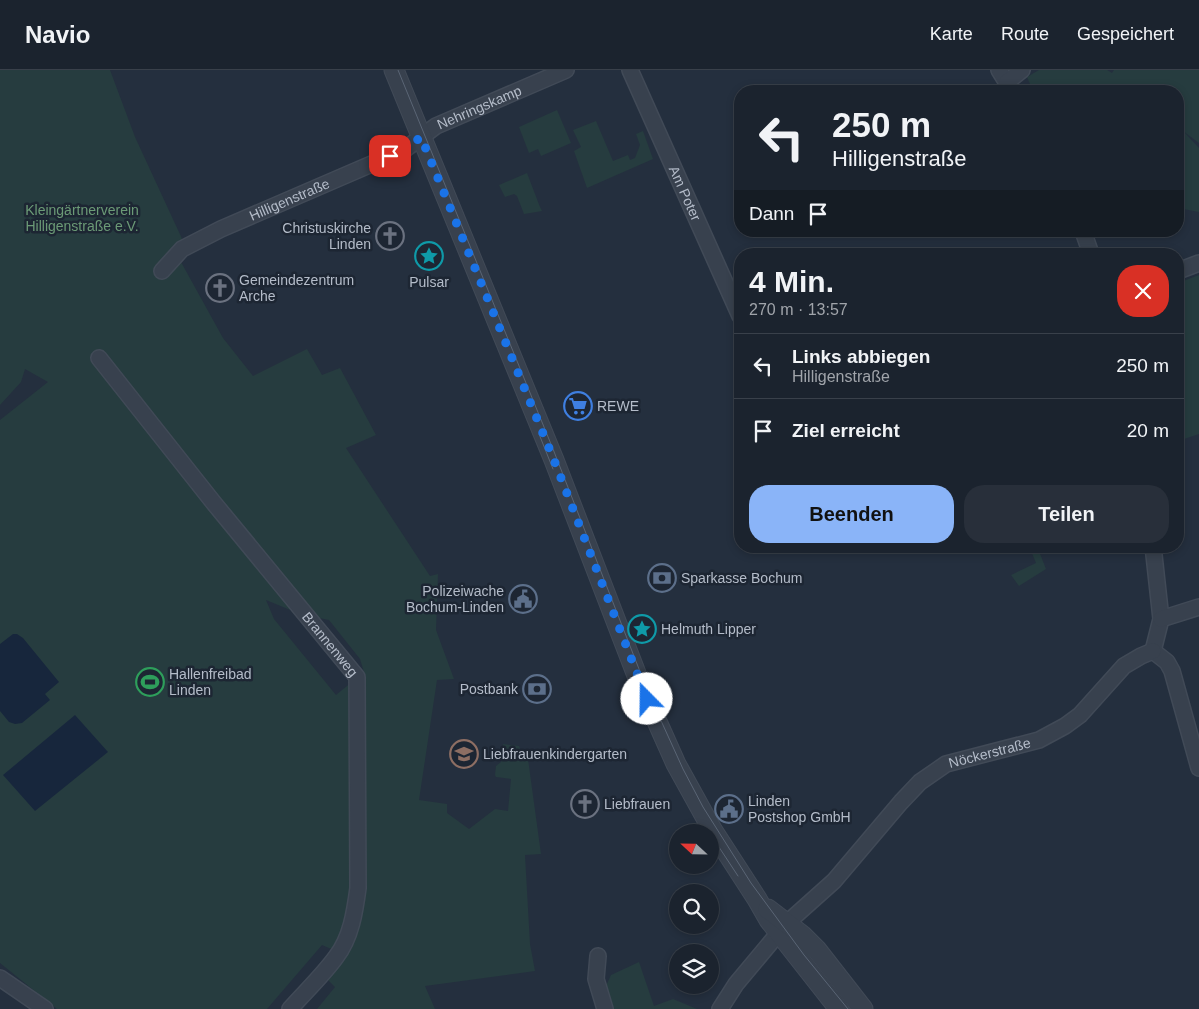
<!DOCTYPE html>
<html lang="de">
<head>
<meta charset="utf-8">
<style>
	body { margin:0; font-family:Arial,sans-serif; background:#282f3a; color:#f1f3f6; height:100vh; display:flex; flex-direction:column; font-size:19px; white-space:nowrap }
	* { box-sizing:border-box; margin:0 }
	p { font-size:16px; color:#a0a4aa }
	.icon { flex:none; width:28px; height:28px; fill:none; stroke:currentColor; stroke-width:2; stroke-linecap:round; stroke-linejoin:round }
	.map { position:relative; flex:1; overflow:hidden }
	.drawer { position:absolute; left:734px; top:178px; width:450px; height:305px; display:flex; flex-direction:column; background:#1b232e; border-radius:20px; box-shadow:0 2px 8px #0003,0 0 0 1px #39404a }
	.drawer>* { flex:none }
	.hud { position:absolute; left:734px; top:15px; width:450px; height:152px; border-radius:20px; box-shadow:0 2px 8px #0003,0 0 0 1px #39404a; background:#1b232e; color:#f1f3f6; overflow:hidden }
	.needle { width:32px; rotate:292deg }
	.fabs { position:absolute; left:669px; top:754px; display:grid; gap:10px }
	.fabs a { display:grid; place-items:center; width:50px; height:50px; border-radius:50%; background:#1b232e; box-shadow:0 2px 8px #0003,0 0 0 1px #39404a; font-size:25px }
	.pin { position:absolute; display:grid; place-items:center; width:42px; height:42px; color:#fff; margin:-21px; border-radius:10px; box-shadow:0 2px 8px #0006 }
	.me { position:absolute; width:55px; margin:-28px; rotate:338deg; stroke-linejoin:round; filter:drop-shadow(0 0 4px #0008) }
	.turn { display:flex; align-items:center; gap:18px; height:105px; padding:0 15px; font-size:22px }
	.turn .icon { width:65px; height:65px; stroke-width:2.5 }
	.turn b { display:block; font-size:35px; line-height:42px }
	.then { display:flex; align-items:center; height:48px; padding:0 15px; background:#0003; gap:10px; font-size:19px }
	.round { display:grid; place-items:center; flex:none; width:52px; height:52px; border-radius:20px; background:#282f3a }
	.headline { display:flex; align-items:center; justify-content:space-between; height:85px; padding:0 15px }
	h1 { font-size:30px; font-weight:800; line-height:38px }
	.button { display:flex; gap:10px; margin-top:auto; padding:10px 15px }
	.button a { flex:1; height:58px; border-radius:20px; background:#8ab4f8; color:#111; font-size:20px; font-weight:800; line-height:58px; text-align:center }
	.button a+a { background:#282f3a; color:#f1f3f6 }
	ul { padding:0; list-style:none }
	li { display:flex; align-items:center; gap:15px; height:65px; padding:0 15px; border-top:1px solid #39404a }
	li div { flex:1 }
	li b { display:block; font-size:19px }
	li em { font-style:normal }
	header { display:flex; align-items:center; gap:30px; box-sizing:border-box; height:70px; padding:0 25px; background:#1b232e; border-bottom:1px solid #39404a }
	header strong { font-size:24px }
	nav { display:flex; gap:28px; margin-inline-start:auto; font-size:18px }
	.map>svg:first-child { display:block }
	.green { fill:#263c3f; fill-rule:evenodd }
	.water { fill:#17263c }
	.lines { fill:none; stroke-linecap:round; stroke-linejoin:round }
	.minor-casing { stroke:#414a57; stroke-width:18 }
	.tertiary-casing { stroke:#414a57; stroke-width:21 }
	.minor { stroke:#38414e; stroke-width:15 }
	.tertiary { stroke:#38414e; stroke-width:19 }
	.tram { stroke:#5a6575; stroke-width:1 }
	.route { stroke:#1a73e8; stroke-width:9; stroke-dasharray:0 16.2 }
	.labels { text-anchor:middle; stroke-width:5; stroke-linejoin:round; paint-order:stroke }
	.street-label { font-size:14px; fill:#b4bcc9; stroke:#1d2633 }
	.park-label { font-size:14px; fill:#6b9a76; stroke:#1d2633 }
	.poi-label { font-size:14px; fill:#b4bcc9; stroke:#1d2633; text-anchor:start }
</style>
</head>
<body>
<header>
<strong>Navio</strong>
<nav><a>Karte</a><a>Route</a><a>Gespeichert</a></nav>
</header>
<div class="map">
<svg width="1199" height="939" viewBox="0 0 1199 939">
	<rect width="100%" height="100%" fill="#242f3e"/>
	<g class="green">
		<path d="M0,0H110L135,67L184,173L181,192L223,268L253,306L307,279L322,305L340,298L376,365L346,378L430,506L438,504L436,560L454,609L437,610L419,730L447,734V743L469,759L495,739L508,741L511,709L496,707L495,705L496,696L501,692L503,674L519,676L525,690L528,689L541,784L525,785L530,874L535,901L425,916L435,939H317L335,917L327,909L343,884L322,875L267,939H57L0,893V350L48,312L25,299L21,312L0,335ZM266,530L300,544L329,550L360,589L364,602L336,625L274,549Z"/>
		<polygon points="1039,0 1107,0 1112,3 1114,0 1199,0 1199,73 1183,61 1199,78 1199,142 1178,138 1178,21 1033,21 1027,7"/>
		<polygon points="557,40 571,73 541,86 538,79 529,83 519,57"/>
		<polygon points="596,51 613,91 628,85 630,90 635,88 640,75 636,64 643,61 653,89 587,118 574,81 581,77 573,60"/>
		<polygon points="527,103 540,137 542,141 524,144 517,126 514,124 505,127 499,115"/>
		<polygon points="1199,205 1199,364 1178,371 1178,213"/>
		<polygon points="1029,476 1037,476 1046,499 1019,516 1011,505 1036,493"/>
		<polygon points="639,892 654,936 673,929 697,939 614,939 606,916 611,905"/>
	</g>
	<g class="water">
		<polygon points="13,564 17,564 23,568 59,612 45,624 50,630 22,653 15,654 9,652 0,641 0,574"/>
		<polygon points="75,645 108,682 35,741 3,705"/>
	</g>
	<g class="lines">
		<defs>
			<g id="minor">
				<path id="s1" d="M630,0L740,246"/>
				<polyline points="999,0 1012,21"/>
				<polyline points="1007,12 1022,0"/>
				<polyline points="1083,161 1091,184"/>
				<path id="s2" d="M162,201L182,179L221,159L404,80L436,56L566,0"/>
				<polyline points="1178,201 1199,193"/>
				<path id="s3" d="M99,288L213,432L357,607L358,818C355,841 351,868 336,887C323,905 305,922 290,939"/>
				<polyline points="1153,476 1161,549 1153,581"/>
				<polyline points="1161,549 1199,537"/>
				<polyline points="1153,581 1167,592 1172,601 1199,698"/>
				<polyline points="598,886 596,909 605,939"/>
				<polyline points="0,908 45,939"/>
				<path id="s4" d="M720,939L736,914L787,853L834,811L901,732L920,712L946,694L1039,670L1065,656L1080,645L1124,596L1141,586L1153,581"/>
			</g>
			<g id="tertiary">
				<polyline points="394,0 554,390 639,611 676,694 713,761 757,829 769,850 839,939"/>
				<polyline points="768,839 802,865 817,880 863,939"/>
			</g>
		</defs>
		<use href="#minor" class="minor-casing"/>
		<use href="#tertiary" class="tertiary-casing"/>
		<use href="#minor" class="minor"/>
		<use href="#tertiary" class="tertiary"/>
		<g class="tram">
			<polyline points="398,0 553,379 648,622 683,699 703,737 751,813 804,885 848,939"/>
			<polyline points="539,364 553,399"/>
			<polyline points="713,768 738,806"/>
		</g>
	</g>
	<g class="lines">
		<polyline class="route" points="390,86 404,80 421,67 554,390 647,629"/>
	</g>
	<defs>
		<symbol id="church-ring" viewBox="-11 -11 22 22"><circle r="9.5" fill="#1d2633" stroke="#6b7280" stroke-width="1.5"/><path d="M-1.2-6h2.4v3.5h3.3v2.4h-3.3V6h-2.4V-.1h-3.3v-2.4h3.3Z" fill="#6b7280"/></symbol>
		<symbol id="sight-ring" viewBox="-11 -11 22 22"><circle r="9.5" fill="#1d2633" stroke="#0f9aa8" stroke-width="1.5"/><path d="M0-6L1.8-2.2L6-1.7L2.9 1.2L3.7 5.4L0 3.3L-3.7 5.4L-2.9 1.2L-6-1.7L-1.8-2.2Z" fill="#0f9aa8"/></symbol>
		<symbol id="supermarket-ring" viewBox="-11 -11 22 22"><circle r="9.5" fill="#1d2633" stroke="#3f7fe0" stroke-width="1.5"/><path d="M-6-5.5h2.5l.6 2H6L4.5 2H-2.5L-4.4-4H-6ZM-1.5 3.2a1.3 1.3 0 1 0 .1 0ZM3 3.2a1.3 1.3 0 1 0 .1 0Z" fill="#3f7fe0"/></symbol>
		<symbol id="bank-ring" viewBox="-11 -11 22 22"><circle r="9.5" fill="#1d2633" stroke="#5c6f8a" stroke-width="1.5"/><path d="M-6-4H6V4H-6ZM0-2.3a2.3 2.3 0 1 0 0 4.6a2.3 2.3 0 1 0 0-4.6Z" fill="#5c6f8a"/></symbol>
		<symbol id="civic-ring" viewBox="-11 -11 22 22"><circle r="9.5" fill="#1d2633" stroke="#5c6f8a" stroke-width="1.5"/><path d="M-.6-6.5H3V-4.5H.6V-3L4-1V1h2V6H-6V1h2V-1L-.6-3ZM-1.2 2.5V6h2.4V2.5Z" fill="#5c6f8a"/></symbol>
		<symbol id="stadium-ring" viewBox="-11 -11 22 22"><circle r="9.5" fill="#1d2633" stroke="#2e9e5b" stroke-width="1.5"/><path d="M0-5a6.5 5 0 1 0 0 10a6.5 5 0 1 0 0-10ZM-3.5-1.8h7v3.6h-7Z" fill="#2e9e5b"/></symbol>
		<symbol id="school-ring" viewBox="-11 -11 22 22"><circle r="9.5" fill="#1d2633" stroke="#8d6e63" stroke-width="1.5"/><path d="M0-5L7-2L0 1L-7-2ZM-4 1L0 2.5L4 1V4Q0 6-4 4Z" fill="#8d6e63"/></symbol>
	</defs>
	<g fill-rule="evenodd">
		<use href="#church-ring" x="374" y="150" width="32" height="32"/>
		<use href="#sight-ring" x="413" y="170" width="32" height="32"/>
		<use href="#church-ring" x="204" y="202" width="32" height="32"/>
		<use href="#supermarket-ring" x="562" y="320" width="32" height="32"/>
		<use href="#bank-ring" x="646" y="492" width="32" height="32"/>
		<use href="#civic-ring" x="507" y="513" width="32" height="32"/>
		<use href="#sight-ring" x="626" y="543" width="32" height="32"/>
		<use href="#stadium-ring" x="134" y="596" width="32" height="32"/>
		<use href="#bank-ring" x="521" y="603" width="32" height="32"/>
		<use href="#school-ring" x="448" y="668" width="32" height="32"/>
		<use href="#church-ring" x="569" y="718" width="32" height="32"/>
		<use href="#civic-ring" x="713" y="723" width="32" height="32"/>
	</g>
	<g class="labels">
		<g class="street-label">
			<text dy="5" stroke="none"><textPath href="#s2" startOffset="360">Nehringskamp</textPath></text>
			<text dy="5" stroke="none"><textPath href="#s1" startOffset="135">Am Poter</textPath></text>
			<text dy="5" stroke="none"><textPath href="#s2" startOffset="148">Hilligenstraße</textPath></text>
			<text dy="5" stroke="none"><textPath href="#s3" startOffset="368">Brannenweg</textPath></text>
			<text dy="5" stroke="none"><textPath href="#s4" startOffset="380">Nöckerstraße</textPath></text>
		</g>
		<g class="park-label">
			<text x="82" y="145">Kleingärtnerverein<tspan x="82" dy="16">Hilligenstraße e.V.</tspan></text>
		</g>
		<g class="poi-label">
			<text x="371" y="163" text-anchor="end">Christuskirche<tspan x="371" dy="16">Linden</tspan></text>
			<text x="239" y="215">Gemeindezentrum<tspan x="239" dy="16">Arche</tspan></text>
			<text x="429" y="217" text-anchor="middle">Pulsar</text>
			<text x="597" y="341">REWE</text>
			<text x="681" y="513">Sparkasse Bochum</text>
			<text x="504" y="526" text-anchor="end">Polizeiwache<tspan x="504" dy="16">Bochum-Linden</tspan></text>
			<text x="661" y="564">Helmuth Lipper</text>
			<text x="169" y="609">Hallenfreibad<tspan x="169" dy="16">Linden</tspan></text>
			<text x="518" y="624" text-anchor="end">Postbank</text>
			<text x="483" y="689">Liebfrauenkindergarten</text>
			<text x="748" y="736">Linden<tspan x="748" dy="16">Postshop GmbH</tspan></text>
			<text x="604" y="739">Liebfrauen</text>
		</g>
	</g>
</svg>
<div class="fabs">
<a><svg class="needle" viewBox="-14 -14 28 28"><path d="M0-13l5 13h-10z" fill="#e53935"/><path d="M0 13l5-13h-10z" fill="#a0a4aa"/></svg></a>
<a><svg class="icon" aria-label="search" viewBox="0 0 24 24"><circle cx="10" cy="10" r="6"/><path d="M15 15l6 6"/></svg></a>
<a><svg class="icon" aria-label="layers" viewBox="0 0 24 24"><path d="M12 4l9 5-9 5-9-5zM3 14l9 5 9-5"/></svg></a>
</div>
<div class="pin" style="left:390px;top:86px;background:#d93025"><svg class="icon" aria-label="arrive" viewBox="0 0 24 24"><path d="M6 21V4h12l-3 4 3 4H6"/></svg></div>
<svg class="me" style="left:647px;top:629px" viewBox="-20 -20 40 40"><circle r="19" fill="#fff"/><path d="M0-13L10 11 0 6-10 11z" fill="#1a73e8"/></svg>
<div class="hud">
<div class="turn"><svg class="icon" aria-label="left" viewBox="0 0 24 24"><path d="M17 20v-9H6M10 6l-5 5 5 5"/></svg><div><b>250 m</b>Hilligenstraße</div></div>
<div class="then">Dann<svg class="icon" aria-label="arrive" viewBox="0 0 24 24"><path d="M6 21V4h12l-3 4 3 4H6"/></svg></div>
</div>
<section class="drawer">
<div class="headline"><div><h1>4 Min.</h1><p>270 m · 13:57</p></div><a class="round" style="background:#d93025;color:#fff"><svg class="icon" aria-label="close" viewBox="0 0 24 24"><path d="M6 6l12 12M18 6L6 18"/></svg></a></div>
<ul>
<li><svg class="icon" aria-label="left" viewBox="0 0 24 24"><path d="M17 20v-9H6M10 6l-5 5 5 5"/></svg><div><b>Links abbiegen</b><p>Hilligenstraße</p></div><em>250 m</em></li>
<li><svg class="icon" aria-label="arrive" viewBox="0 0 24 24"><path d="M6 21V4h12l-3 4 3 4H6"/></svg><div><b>Ziel erreicht</b></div><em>20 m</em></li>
</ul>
<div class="button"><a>Beenden</a><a>Teilen</a></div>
</section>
</div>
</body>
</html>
